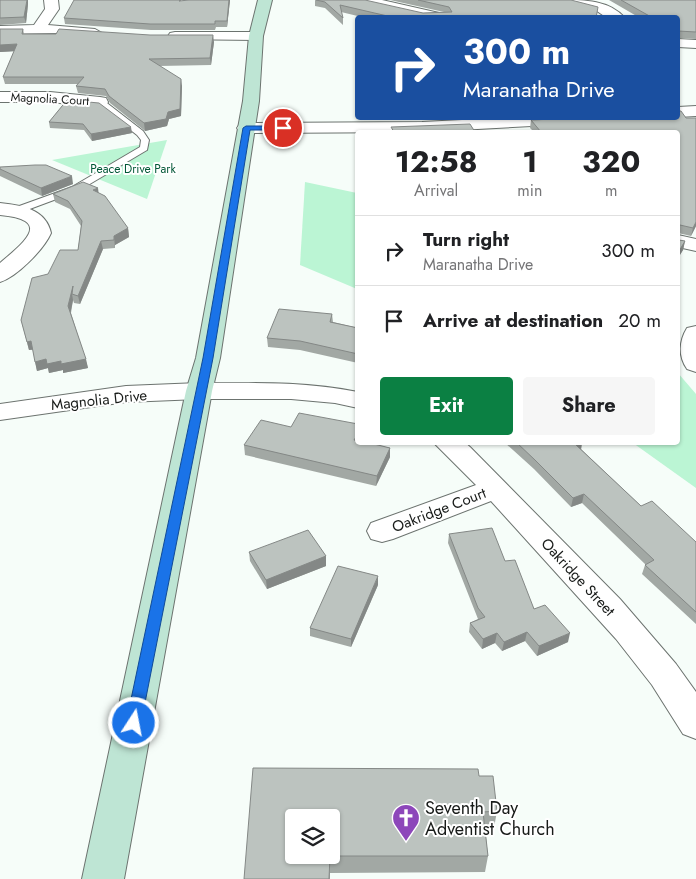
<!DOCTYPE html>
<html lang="en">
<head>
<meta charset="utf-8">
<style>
	body { margin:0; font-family:Jost,sans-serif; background:#f6f6f6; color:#202124; height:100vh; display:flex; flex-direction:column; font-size:19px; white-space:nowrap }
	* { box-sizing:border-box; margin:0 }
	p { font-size:16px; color:#757577 }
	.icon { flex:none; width:28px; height:28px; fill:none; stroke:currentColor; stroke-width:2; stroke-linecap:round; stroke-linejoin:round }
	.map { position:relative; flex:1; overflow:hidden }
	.drawer { position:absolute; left:355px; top:130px; width:325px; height:315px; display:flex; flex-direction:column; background:#fff; border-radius:5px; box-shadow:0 1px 4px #0004 }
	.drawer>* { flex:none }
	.banner { position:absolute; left:355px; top:15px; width:325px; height:105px; border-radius:5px; box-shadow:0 1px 4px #0004; background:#1a4fa0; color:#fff; overflow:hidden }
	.buttons { position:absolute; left:285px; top:809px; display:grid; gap:10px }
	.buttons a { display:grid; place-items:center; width:55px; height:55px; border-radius:5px; background:#fff; box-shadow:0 1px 4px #0004; font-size:25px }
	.pin { position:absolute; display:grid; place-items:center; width:42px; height:42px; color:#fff; margin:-21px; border:2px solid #fff; border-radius:50%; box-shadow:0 1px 5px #0007 }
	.me { position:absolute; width:55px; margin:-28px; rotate:11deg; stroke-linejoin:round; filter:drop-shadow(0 0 4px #0008) }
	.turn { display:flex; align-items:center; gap:18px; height:105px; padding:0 25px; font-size:22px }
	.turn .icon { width:65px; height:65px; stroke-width:2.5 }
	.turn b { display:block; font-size:35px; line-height:42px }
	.eta { display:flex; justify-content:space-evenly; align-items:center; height:85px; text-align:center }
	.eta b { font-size:30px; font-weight:700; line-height:35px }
	.action { display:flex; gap:10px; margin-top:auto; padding:10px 25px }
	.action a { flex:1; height:58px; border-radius:5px; background:#0b8043; color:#fff; font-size:20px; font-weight:700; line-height:58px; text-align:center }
	.action a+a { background:#f6f6f6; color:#202124 }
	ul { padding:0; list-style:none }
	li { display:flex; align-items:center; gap:15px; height:70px; padding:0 25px; border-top:1px solid #e0e0e0 }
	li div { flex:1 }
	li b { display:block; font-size:19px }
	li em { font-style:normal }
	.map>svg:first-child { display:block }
	.green { fill:#bbf5d4 }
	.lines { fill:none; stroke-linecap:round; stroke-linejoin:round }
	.lane-casing { stroke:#6c736f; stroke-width:2 }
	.street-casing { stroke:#6c736f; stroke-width:2 }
	.secondary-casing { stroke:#6c736f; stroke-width:2 }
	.lane { fill:#fff; fill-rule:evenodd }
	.street { fill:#fff; fill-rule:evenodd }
	.secondary { fill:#bee5d4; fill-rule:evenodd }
	.wall { fill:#a2a8a4 }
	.shaded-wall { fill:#848886 }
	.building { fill:#bcc3bf; stroke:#848886; fill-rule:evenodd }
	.route { fill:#1a73e8; stroke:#114b97 }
	.labels { text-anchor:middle; stroke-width:4; stroke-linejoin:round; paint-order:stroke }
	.far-street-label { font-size:12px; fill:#181b19; stroke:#fff }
	.far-park-label { font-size:12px; fill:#005736; stroke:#fff }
	.street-label { font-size:15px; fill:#181b19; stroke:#fff }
	.near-poi-label { font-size:18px; fill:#181b19; stroke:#fff; text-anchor:start }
</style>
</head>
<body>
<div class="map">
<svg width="696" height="879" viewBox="0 0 696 879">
	<rect width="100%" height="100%" fill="#f6fdf9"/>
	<g class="green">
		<polygon points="167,140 147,199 52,160"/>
		<polygon points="305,182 357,193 357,289 300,265"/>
		<polygon points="678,373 696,394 696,488 633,443 678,442"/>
	</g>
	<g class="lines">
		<defs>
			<polygon id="lane" points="97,100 103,100 143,131 149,140 147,150 78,191 19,213 11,213 11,209 72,187 140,147 141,140 137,135 97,104"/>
			<g id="street">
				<polygon points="44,0 58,0 59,9 48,25 95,29 102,33 95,37 57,33 0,34 0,26 34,25 45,9"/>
				<polygon points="357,0 382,0 448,15 450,18 423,18 359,3"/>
				<path d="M563,0C585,0 609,0 625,18H607L594,9L565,3Z"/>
				<polygon points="175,32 256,32 263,36 256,40 170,39 168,36 170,33"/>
				<polygon points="678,39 696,40 696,48 678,47"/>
				<polygon points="0,92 50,92 100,97 106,98 108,102 106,106 100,107 50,102 0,102"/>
				<polygon points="696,106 696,116 678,117 678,107"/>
				<polygon points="502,118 597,118 594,122 588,123 422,132 246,133 240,132 237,128 240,124 246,123 422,122"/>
				<path d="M0,203C21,205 46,209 51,233C44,249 17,277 0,282V263C22,244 55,220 0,215Z"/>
				<polygon points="678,235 696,239 696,251 678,247"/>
				<path d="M696,326V372L687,369C678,356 679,341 687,328Z"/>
				<path d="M199,383C252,383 305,381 358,392V408L335,403L291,399H199L126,402L0,420V404L126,386Z"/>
				<polygon points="433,442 464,442 470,447 620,599 676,664 696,692 696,739 683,734 652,685 616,639 491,501 393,539 382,542 371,539 367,531 371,523 476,485"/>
			</g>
			<polygon id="secondary" points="258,0 272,0 263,36 259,101 220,358 212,391 124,879 82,879 186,391 196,358 243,101 249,36"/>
		</defs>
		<use href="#lane" class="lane-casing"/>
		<use href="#street" class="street-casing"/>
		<use href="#secondary" class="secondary-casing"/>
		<use href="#lane" class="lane"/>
		<use href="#street" class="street"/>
		<use href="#secondary" class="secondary"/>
	</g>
	<g class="wall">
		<polygon points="0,0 28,4 26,23 0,25"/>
		<polygon points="230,0 227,27 216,27 215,30 151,30 65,24 64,18"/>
		<polygon points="315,0 423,13 444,12 390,0 571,0 596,18 366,18 341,12 343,18 343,25 325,8 315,6"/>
		<polygon points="609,0 696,0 696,39 678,38 678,18 640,18"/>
		<polygon points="0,29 23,29 24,34 214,42 211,65 159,66 182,86 181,116 169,119 167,126 145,131 110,103 106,96 78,93 76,86 78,84 5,84 3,77 14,51 0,52"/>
		<polygon points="67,100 132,133 92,141 84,130 50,128 49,122"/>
		<polygon points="678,111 686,118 696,118 696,226 691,236 678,233 679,240 685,241 683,250 678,258 680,259 678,268 678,132 534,132 530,128 531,120"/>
		<polygon points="384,118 462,118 385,120"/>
		<polygon points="0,167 73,184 42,196 0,176"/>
		<polygon points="99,193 128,228 129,237 115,245 115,248 103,249 80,304 74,303 73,300 71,313 88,368 63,373 63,370 49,373 48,368 37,371 33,350 29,350 21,320 48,274 78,250 81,226 70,209 55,202 53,194"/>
		<polygon points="332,314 333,322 358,328 358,363 300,350 268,347 267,338"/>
		<polygon points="358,442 390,448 390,457 376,486 245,455 244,445"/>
		<polygon points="504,442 582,442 581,449 641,506 696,542 696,624 642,574 645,565 645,564 582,503 571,507 534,469"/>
		<polygon points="449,534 505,561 534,609 568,642 537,656 525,641 502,651 495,643 482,649 469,632 470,623 478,619 448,543"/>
		<polygon points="249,552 326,556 326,566 267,589 250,561"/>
		<polygon points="378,585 351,647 310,636 310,628"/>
		<polygon points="479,776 497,811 494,828 485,828 488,856 485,872 330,873 330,879 244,879"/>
	</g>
	<g class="shaded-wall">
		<polygon points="27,0 28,0 28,4 26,23 24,17"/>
		<polygon points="229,0 230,0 227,27 227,21"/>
		<polygon points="213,35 214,42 211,65 210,58"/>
		<polygon points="17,44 19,51 0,52 0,45"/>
		<polygon points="181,79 182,86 181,116 169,119 167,126 145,131 144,123"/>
		<polygon points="131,127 132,133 92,141 91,134"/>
		<polygon points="72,176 73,184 42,196 41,188"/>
		<polygon points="98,188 99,196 93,190"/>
		<polygon points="696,222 696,226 691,236 693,228"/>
		<polygon points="128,228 129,237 115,245 115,248 114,236"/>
		<polygon points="101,241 103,249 80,304 78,296"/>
		<polygon points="685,241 683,250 678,258 678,253"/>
		<polygon points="73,286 72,294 73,300 70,315 68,306"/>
		<polygon points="31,341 34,349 29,350 27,342"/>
		<polygon points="46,359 61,361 86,359 88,368 63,373 63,370 49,373 48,368 37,371 35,362"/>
		<polygon points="578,442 582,442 581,450 575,444"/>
		<polygon points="390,448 390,457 376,486 377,476"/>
		<polygon points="584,494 582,503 571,507 573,498"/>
		<polygon points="326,556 326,566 267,589 266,580"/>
		<polygon points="378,576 378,585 351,647 351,639"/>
		<polygon points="527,632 525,641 502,651 504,642"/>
		<polygon points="497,633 495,643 482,649 483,639"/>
		<polygon points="570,633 568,642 537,656 539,646"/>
	</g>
	<g class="building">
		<polygon points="0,0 27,0 24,17 0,18"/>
		<polygon points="74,0 181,0 179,1 189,0 229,0 227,21 215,21 215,24 150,24 64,18"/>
		<polygon points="316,0 365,0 423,13 452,12 449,7 418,0 571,0 598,7 596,18 396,18 340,5 343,18 325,2"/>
		<polygon points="621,0 696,0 696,32 678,31 678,18 653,18"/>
		<polygon points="0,29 23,29 22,34 56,34 59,29 150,35 213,35 210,58 149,59 181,79 180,109 168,112 166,119 144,123 109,96 105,89 76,86 84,77 3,77 17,44 0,45"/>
		<polygon points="67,100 99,103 131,127 91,134 83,124 49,122"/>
		<polygon points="678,105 678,111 681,111 686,118 696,118 696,222 693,228 680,225 678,227 679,240 685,241 678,253 678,132 541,132 531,120 578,118 678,118"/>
		<polygon points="470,124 475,132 394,132 391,127"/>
		<polygon points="35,165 46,165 72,176 41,188 0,169 0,167"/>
		<polygon points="83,182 98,188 93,190 105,196 128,228 114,236 114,240 101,241 78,296 72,294 73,286 68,306 86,359 61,364 61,361 47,364 46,359 35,362 31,341 27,342 21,320 32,278 48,274 60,250 78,250 82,221 68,201 53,194"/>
		<polygon points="279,309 332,314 330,322 358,328 358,354 300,341 267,338"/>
		<polygon points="299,413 358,424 358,434 354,440 358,441 358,442 366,442 390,448 377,476 244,445 261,420 291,427"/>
		<polygon points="516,442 578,442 575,444 641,506 652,501 696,542 696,612 645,565 654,560 584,494 573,498 535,460"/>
		<polygon points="492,528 505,561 515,560 534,609 545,605 570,633 539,646 527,632 504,642 497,633 483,639 470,623 485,617 478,608 449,534"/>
		<polygon points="308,530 326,556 266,580 249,552"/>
		<polygon points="338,566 378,576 351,639 310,628"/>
		<path d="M253,768L478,769L479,776H493L497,811L483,812L488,856H330L329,879H244ZM294,818H331V855H294Z"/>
	</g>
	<polygon class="route" points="246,126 283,126 287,128 283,130 250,130 213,358 141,723 139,727 134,729 129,727 126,723 203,358 243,128"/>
	<defs>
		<symbol id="church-pin" viewBox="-11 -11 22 30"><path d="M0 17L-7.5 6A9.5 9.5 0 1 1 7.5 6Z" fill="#8d47ba" stroke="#fff"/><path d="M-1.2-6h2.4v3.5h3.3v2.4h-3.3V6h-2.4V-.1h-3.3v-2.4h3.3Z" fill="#fff"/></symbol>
	</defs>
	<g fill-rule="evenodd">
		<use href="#church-pin" x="390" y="802" width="32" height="43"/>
	</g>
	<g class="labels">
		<g class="far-street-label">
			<text transform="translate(50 99) rotate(3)" y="4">Magnolia Court</text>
		</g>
		<g class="far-park-label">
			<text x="133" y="173">Peace Drive Park</text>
		</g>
		<g class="street-label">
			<text transform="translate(99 400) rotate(-6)" y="5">Magnolia Drive</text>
			<text transform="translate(439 510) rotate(-21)" y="5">Oakridge Court</text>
			<text transform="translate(578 577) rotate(47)" y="5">Oakridge Street</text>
		</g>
		<g class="near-poi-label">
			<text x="425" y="814">Seventh Day<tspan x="425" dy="21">Adventist Church</tspan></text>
		</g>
	</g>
</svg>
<div class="buttons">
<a><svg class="icon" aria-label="layers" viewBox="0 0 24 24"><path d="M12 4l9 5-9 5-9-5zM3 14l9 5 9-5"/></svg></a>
</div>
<div class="pin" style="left:283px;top:128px;background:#d93025"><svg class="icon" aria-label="arrive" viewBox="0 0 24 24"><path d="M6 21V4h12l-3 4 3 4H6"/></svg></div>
<svg class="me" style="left:134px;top:723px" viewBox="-20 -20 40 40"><circle r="17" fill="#1a73e8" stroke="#fff" stroke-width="3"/><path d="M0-11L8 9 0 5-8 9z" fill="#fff"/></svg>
<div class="banner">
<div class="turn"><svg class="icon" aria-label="right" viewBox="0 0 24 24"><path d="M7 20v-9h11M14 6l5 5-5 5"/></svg><div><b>300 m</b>Maranatha Drive</div></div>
</div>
<section class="drawer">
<div class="eta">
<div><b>12:58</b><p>Arrival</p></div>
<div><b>1</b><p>min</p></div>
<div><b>320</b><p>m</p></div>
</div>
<ul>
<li><svg class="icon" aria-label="right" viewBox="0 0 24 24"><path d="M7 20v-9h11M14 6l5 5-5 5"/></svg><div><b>Turn right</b><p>Maranatha Drive</p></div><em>300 m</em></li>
<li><svg class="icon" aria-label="arrive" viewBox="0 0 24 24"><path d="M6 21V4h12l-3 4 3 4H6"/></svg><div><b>Arrive at destination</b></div><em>20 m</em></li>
</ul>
<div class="action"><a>Exit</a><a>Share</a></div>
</section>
</div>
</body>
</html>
